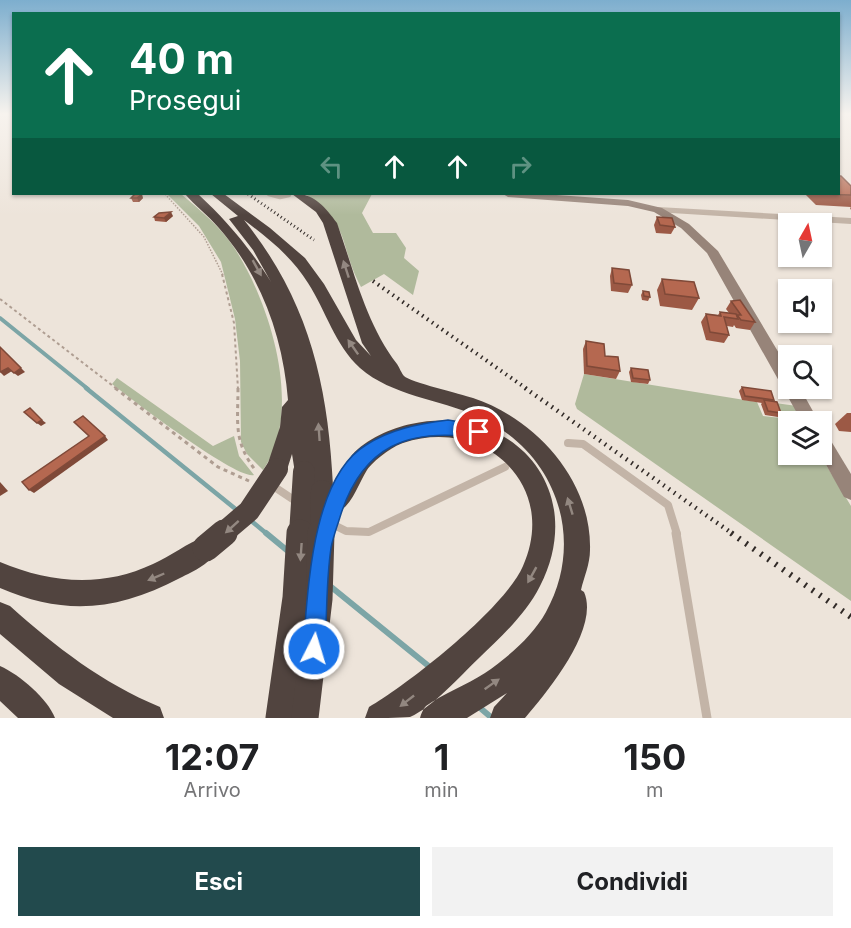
<!DOCTYPE html>
<html lang="it">
<head>
<meta charset="utf-8">
<style>
	body { margin:0; font-family:Inter,sans-serif; background:#f2f2f2; color:#202124; height:100vh; display:flex; flex-direction:column; font-size:22px; white-space:nowrap }
	* { box-sizing:border-box; margin:0 }
	p { font-size:20px; color:#757577 }
	.icon { flex:none; width:33px; height:33px; fill:none; stroke:currentColor; stroke-width:2; stroke-linecap:round; stroke-linejoin:round }
	.map { position:relative; height:718px; overflow:hidden }
	.sheet { display:flex; flex-direction:column; background:#fff; flex:1 }
	.sheet>* { flex:none }
	.banner { position:absolute; left:12px; top:12px; width:828px; height:183px; border-radius:0px; box-shadow:0 2px 4px #0004; background:#0b6e4f; color:#fff; overflow:hidden }
	.needle { width:39px; rotate:9deg }
	.buttons { position:absolute; left:778px; top:213px; display:grid; gap:12px }
	.buttons a { display:grid; place-items:center; width:54px; height:54px; border-radius:0px; background:#fff; box-shadow:0 2px 4px #0004; font-size:30px }
	.pin { position:absolute; display:grid; place-items:center; width:51px; height:51px; color:#fff; margin:-26px; border:3px solid #fff; border-radius:50%; box-shadow:0 2px 6px #0007 }
	.me { position:absolute; width:66px; margin:-33px; rotate:5deg; stroke-linejoin:round; filter:drop-shadow(0 0 4px #0008) }
	.turn { display:flex; align-items:center; gap:21px; height:126px; padding:0 18px; font-size:27px }
	.turn .icon { width:78px; height:78px; stroke-width:2.5 }
	.turn b { display:block; font-size:42px; line-height:51px }
	.lanes { display:flex; align-items:center; height:57px; padding:0 18px; background:#0003; justify-content:center; gap:30px; direction:ltr }
	.lanes .off { opacity:.35 }
	.eta { display:flex; justify-content:space-evenly; align-items:center; height:102px; text-align:center }
	.eta b { font-size:36px; font-weight:700; line-height:42px }
	.action { display:flex; gap:12px; margin-top:auto; padding:12px 18px }
	.action a { flex:1; height:69px; border-radius:0px; background:#224a4d; color:#fff; font-size:24px; font-weight:700; line-height:69px; text-align:center }
	.action a+a { background:#f2f2f2; color:#202124 }
	.map>svg:first-child { display:block }
	.green { fill:#b0ba9c }
	.lines { fill:none; stroke-linecap:round; stroke-linejoin:round }
	.stream-far2 { stroke:#7ca5a6; stroke-width:4 }
	.stream-far1 { stroke:#7ca5a6; stroke-width:4.5 }
	.stream { stroke:#7ca5a6; stroke-width:6 }
	.path-far2 { stroke:#af9e92; stroke-width:1.5; stroke-dasharray:1.5 1.5; stroke-linecap:butt }
	.path-far1 { stroke:#af9e92; stroke-width:2; stroke-dasharray:3 3; stroke-linecap:butt }
	.path { stroke:#af9e92; stroke-width:3; stroke-dasharray:4 4; stroke-linecap:butt }
	.lane-far2 { stroke:#c3b4a7; stroke-width:4.5 }
	.lane-far1 { stroke:#c3b4a7; stroke-width:8 }
	.lane { stroke:#c3b4a7; stroke-width:9 }
	.street { fill:#c3b4a7; fill-rule:evenodd }
	.secondary { fill:#978479; fill-rule:evenodd }
	.highway { fill:#51443f; fill-rule:evenodd }
	.rail-far3 { stroke:#312a27; stroke-width:3; stroke-dasharray:1 3; stroke-linecap:butt }
	.rail-far2 { stroke:#312a27; stroke-width:4; stroke-dasharray:1.5 4.5; stroke-linecap:butt }
	.rail-far1 { stroke:#312a27; stroke-width:4.5; stroke-dasharray:1.5 5; stroke-linecap:butt }
	.rail { stroke:#312a27; stroke-width:6; stroke-dasharray:2 7; stroke-linecap:butt }
	.highway-bridge-far1 { stroke:#51443f; stroke-width:22 }
	.highway-bridge { stroke:#51443f; stroke-width:27 }
	.wall { fill:#9c5945 }
	.shaded-wall { fill:#7f4938 }
	.building { fill:#b56850; stroke:#7f4938; stroke-width:1.5 }
	.oneway { fill:#938881 }
	.route { fill:#1a73e8; stroke:#114b97; stroke-width:1.5 }
</style>
</head>
<body>
<div class="map">
<svg width="851" height="718" viewBox="0 0 851 718">
	<rect width="100%" height="100%" fill="#ede4da"/>
	<g class="green">
		<path d="M167,194H181C200,210 221,227 235,249C271,305 304,412 263,470L247,454L241,442L240,361L235,319L221,262L199,226Z"/>
		<path d="M305,194H372L362,213L373,233H396L406,248L404,258L419,271L413,295L384,274L361,287C338,244 352,225 305,194Z"/>
		<polygon points="584,374 757,402 763,416 781,418 775,403 797,406 802,421 789,422 789,454 820,455 851,506 851,601 577,409 575,404"/>
		<path d="M117,378L213,446L234,436L239,456L254,475C237,480 131,399 112,384Z"/>
	</g>
	<g class="lines">
		<polyline class="stream-far2" points="0,318 88,389"/>
		<g class="stream-far1">
			<polyline points="86,388 238,511"/>
			<polyline points="249,519 267,534"/>
		</g>
		<g class="stream">
			<polyline points="266,533 289,552"/>
			<polyline points="330,586 431,668"/>
			<polyline points="479,707 492,718"/>
		</g>
		<polyline class="path-far2" points="165,194 204,237 223,275"/>
		<g class="path-far1">
			<polyline points="222,274 234,323 238,389"/>
			<polyline points="0,299 117,389"/>
		</g>
		<g class="path">
			<polyline points="115,388 218,467 249,481"/>
			<path d="M238,388C238,423 233,441 256,471"/>
		</g>
		<polyline class="lane-far2" points="269,194 280,197 289,195"/>
		<g class="lane-far1">
			<polyline points="568,443 583,444 668,505 677,534"/>
			<polyline points="270,484 297,502"/>
			<polyline points="328,522 346,531 369,532 505,467"/>
		</g>
		<polyline class="lane" points="676,533 707,718"/>
		<polygon class="street" points="658,207 851,218 851,224 655,212 654,210"/>
		<g class="secondary">
			<polygon points="503,194 542,194 628,200 662,208 689,224 718,251 789,370 789,388 800,388 819,422 802,422 707,253 681,228 654,212 628,206 508,197"/>
			<polygon points="822,434 828,436 851,474 851,500 844,497 820,454"/>
		</g>
		<g class="highway">
			<path d="M185,194H198C227,221 250,248 271,282L253,250L229,219L238,216L211,194H224L270,228L305,258L324,284L356,340L371,356L362,343L323,223L316,212L292,194C313,192 325,207 337,223C354,271 366,324 397,364C399,367 402,374 404,376C410,382 461,394 473,398C536,419 592,481 590,550C590,564 584,577 581,590L584,592C600,628 548,691 525,718H490L494,707L507,693L467,718H420C421,714 423,709 426,706C442,694 467,685 485,673C508,657 532,637 546,612C587,538 555,450 477,416C439,399 392,396 360,368C335,345 326,311 308,283C292,257 268,238 244,220C309,301 328,384 333,486C339,476 345,464 352,455C366,439 392,428 411,424C513,402 589,490 540,586C526,614 501,637 479,658C460,676 433,707 410,717C399,718 377,718 365,718L369,707C409,684 505,608 523,566C559,485 484,416 403,443C393,446 373,461 367,470C358,484 352,507 336,513L328,510L325,500L314,498L310,479L304,482L296,479L292,454L285,476L277,479L269,476L266,469L280,427L282,407L288,400C283,337 261,275 218,227C208,215 195,206 185,194Z"/>
			<path d="M206,536L215,539L218,548C212,563 194,571 180,578C117,611 65,616 0,588V562C50,583 102,588 153,564C171,556 187,543 206,536Z"/>
			<path d="M0,602L10,606C56,647 102,683 160,707L164,718H113L59,684L0,634Z"/>
			<path d="M0,666C20,675 47,698 55,718H18L0,701Z"/>
		</g>
		<polyline class="rail-far3" points="248,194 314,240"/>
		<polyline class="rail-far2" points="373,281 527,389"/>
		<polyline class="rail-far1" points="525,388 733,534"/>
		<polyline class="rail" points="731,533 851,617"/>
		<g class="highway-bridge-far1">
			<polyline points="222,534 249,511 277,469"/>
			<polyline points="300,534 304,472"/>
			<polyline points="321,534 322,491"/>
		</g>
		<g class="highway-bridge">
			<polyline points="206,548 224,533"/>
			<polyline points="279,718 296,598 300,533"/>
			<polyline points="305,718 319,599 321,533"/>
		</g>
	</g>
	<g class="wall">
		<polygon points="851,186 851,210 850,208 851,207 816,205 805,194 838,194"/>
		<polygon points="131,198 143,198 139,202 133,202"/>
		<polygon points="173,216 166,222 155,221 154,217"/>
		<polygon points="657,217 675,227 671,234 656,233 654,225"/>
		<polygon points="612,268 632,285 628,293 611,291 610,276"/>
		<polygon points="662,279 699,298 692,310 660,306 657,290"/>
		<polygon points="643,291 650,297 648,301 642,300 641,295"/>
		<polygon points="731,301 755,322 750,330 736,328 734,325 733,327 727,326 729,335 724,343 706,340 701,322 706,314 718,315 720,312 729,313 726,309"/>
		<polygon points="586,341 605,356 620,371 616,379 584,374 583,349"/>
		<polygon points="631,368 650,380 648,384 631,382 629,372"/>
		<polygon points="742,387 774,400 773,402 781,413 778,417 765,415 761,404 762,403 742,400 739,391"/>
		<polygon points="847,413 851,413 851,432 839,431 835,424"/>
	</g>
	<g class="shaded-wall">
		<polygon points="142,194 143,198 139,202 137,198"/>
		<polygon points="171,212 173,216 166,222 164,218"/>
		<polygon points="8,368 12,371 4,376 0,372"/>
		<polygon points="21,368 25,372 18,376 14,373"/>
		<polygon points="42,420 46,423 41,426 37,423"/>
		<polygon points="105,436 108,440 34,493 29,490"/>
		<polygon points="0,482 8,491 0,496"/>
	</g>
	<g class="building">
		<polygon points="838,176 841,176 851,186 851,195 823,194 838,194"/>
		<polygon points="135,194 142,194 137,198 131,198"/>
		<polygon points="171,212 164,218 154,217 159,213"/>
		<polygon points="657,217 672,218 675,227 660,225"/>
		<polygon points="612,268 629,270 632,285 614,283"/>
		<polygon points="662,279 694,282 699,298 665,294"/>
		<polygon points="643,291 649,292 650,297 644,296"/>
		<polygon points="740,300 755,322 741,320 737,315 741,315 731,301"/>
		<polygon points="720,312 736,314 738,319 724,317 729,335 710,332 706,314 721,316"/>
		<polygon points="586,341 604,344 605,356 618,357 620,371 587,366"/>
		<polygon points="0,347 21,368 14,373 8,368 0,372"/>
		<polygon points="631,368 648,370 650,380 633,378"/>
		<polygon points="742,387 771,391 774,400 745,396"/>
		<polygon points="764,400 777,402 781,413 768,411"/>
		<polygon points="30,408 42,420 37,423 24,412"/>
		<polygon points="83,416 105,436 29,490 22,482 89,436 74,422"/>
	</g>
	<defs><path id="oneway-solid" d="M-6-.8H1V-3.2L6.5 0L1 3.2V.8H-6Z" transform="scale(1.5)"/></defs>
	<g class="oneway">
		<use href="#oneway-solid" transform="translate(257 268) rotate(61)"/>
		<use href="#oneway-solid" transform="translate(346 269) rotate(-108)"/>
		<use href="#oneway-solid" transform="translate(353 347) rotate(-125)"/>
		<use href="#oneway-solid" transform="translate(319 432) rotate(-94)"/>
		<use href="#oneway-solid" transform="translate(570 506) rotate(-107)"/>
		<use href="#oneway-solid" transform="translate(232 527) rotate(138)"/>
		<use href="#oneway-solid" transform="translate(301 552) rotate(94)"/>
		<use href="#oneway-solid" transform="translate(532 575) rotate(119)"/>
		<use href="#oneway-solid" transform="translate(156 577) rotate(157)"/>
		<use href="#oneway-solid" transform="translate(492 684) rotate(-35)"/>
		<use href="#oneway-solid" transform="translate(407 701) rotate(142)"/>
	</g>
	<linearGradient id="sky" x2="0" y2="1"><stop stop-color="#7daece"/><stop offset="0.53" stop-color="#f7f3ee"/><stop offset="1" stop-color="#f7f3ee" stop-opacity="0"/></linearGradient>
	<rect width="851" height="215" fill="url(#sky)"/>
	<path class="route" d="M448,420L479,425L486,432L479,438C408,427 362,446 340,517C337,527 333,537 331,548C326,581 327,616 325,649L322,657L314,660L307,657L303,649C308,593 311,478 366,445C391,429 418,424 448,420Z"/>
</svg>
<div class="buttons">
<a><svg class="needle" viewBox="-14 -14 28 28"><path d="M0-13l5 13h-10z" fill="#e53935"/><path d="M0 13l5-13h-10z" fill="#757577"/></svg></a>
<a><svg class="icon" aria-label="sound" viewBox="0 0 24 24"><path d="M4 9h4l5-4v14l-5-4H4zM17 9q2 3 0 6"/></svg></a>
<a><svg class="icon" aria-label="search" viewBox="0 0 24 24"><circle cx="10" cy="10" r="6"/><path d="M15 15l6 6"/></svg></a>
<a><svg class="icon" aria-label="layers" viewBox="0 0 24 24"><path d="M12 4l9 5-9 5-9-5zM3 14l9 5 9-5"/></svg></a>
</div>
<div class="pin" style="left:479px;top:432px;background:#d93025"><svg class="icon" aria-label="arrive" viewBox="0 0 24 24"><path d="M6 21V4h12l-3 4 3 4H6"/></svg></div>
<svg class="me" style="left:314px;top:649px" viewBox="-20 -20 40 40"><circle r="17" fill="#1a73e8" stroke="#fff" stroke-width="3"/><path d="M0-11L8 9 0 5-8 9z" fill="#fff"/></svg>
<div class="banner">
<div class="turn"><svg class="icon" aria-label="ahead" viewBox="0 0 24 24"><path d="M12 20V5M6 11l6-6 6 6"/></svg><div><b>40 m</b>Prosegui</div></div>
<div class="lanes"><svg class="icon off" aria-label="left" viewBox="0 0 24 24"><path d="M17 20v-9H6M10 6l-5 5 5 5"/></svg><svg class="icon" aria-label="ahead" viewBox="0 0 24 24"><path d="M12 20V5M6 11l6-6 6 6"/></svg><svg class="icon" aria-label="ahead" viewBox="0 0 24 24"><path d="M12 20V5M6 11l6-6 6 6"/></svg><svg class="icon off" aria-label="right" viewBox="0 0 24 24"><path d="M7 20v-9h11M14 6l5 5-5 5"/></svg></div>
</div>
</div>
<section class="sheet">
<div class="eta">
<div><b>12:07</b><p>Arrivo</p></div>
<div><b>1</b><p>min</p></div>
<div><b>150</b><p>m</p></div>
</div>
<div class="action"><a>Esci</a><a>Condividi</a></div>
</section>
</body>
</html>
